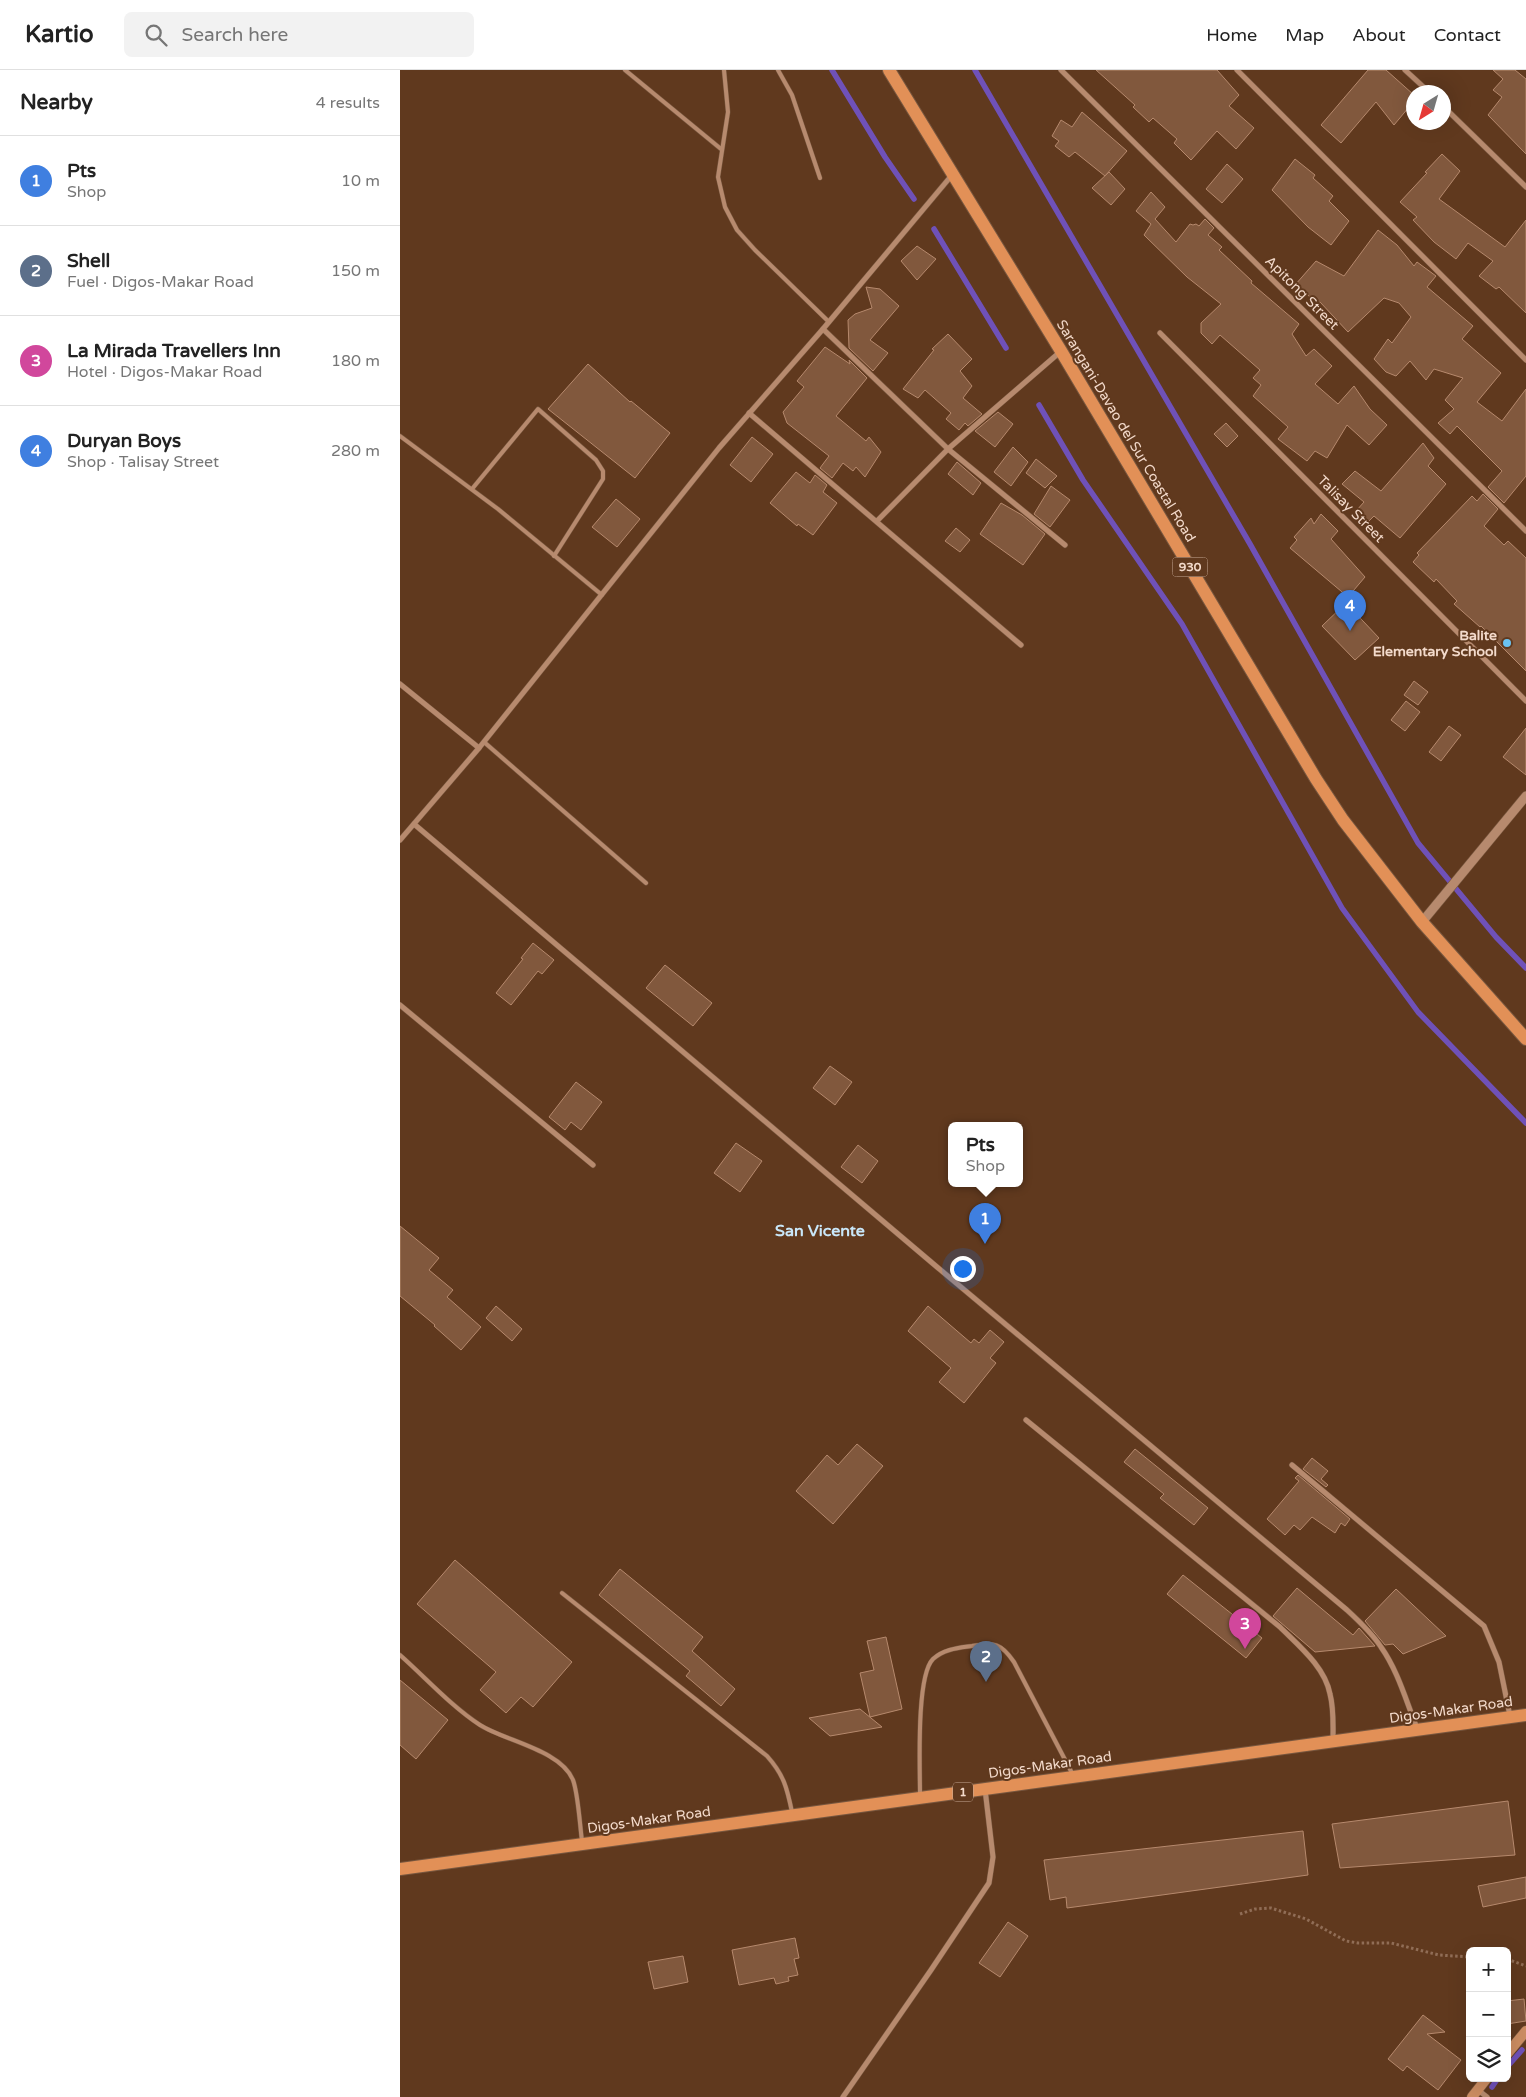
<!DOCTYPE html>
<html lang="en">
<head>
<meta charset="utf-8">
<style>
  body { margin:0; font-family:"Varela Round",sans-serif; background:#f2f2f2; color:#222 }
  .controls { position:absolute; right:15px; bottom:15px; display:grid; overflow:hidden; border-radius:8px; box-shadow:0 5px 20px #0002 }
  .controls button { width:45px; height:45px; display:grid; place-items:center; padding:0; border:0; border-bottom:1px solid #e0e0e0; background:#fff; color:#222; font:25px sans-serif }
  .compass { position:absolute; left:1006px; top:15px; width:45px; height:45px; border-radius:50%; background:#fff; box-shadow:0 5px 20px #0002; rotate:217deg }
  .you { position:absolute; left:562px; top:1198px; width:18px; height:18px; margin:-12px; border:4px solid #fff; border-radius:50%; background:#1a73e8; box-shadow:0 0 0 8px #1a73e833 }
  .badge { display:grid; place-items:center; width:32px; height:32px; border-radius:50%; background:#1a73e8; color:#fff; font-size:16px; font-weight:700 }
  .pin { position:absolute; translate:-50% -41px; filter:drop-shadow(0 1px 2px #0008) }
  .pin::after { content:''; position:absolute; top:26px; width:18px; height:15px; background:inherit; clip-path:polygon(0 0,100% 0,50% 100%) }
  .popup { position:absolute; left:548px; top:1052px; width:75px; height:65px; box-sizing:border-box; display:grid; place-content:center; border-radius:8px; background:#fff; filter:drop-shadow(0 1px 4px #0005); font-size:16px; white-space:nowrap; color:#767676 }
  .popup b { font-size:19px; color:#222 }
  .popup::after { content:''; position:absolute; left:50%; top:100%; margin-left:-10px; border:10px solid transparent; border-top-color:#fff }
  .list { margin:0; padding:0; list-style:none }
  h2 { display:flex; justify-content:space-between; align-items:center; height:65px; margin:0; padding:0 20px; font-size:21px }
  h2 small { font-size:16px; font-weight:400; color:#767676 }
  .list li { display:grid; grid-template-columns:32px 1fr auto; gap:15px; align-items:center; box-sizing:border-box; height:90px; padding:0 20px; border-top:1px solid #e0e0e0 }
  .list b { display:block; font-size:19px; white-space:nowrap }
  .list p { margin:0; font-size:16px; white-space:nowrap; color:#767676 }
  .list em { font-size:16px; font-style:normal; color:#767676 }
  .icon { flex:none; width:28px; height:28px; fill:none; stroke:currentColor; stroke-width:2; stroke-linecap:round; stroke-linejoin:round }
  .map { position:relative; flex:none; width:1126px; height:2027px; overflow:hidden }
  header { display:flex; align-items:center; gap:30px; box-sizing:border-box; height:70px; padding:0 25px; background:#fff; border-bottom:1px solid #e0e0e0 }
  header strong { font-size:24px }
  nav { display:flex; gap:28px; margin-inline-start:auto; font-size:18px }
  .search { width:350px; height:45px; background:#f2f2f2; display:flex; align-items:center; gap:12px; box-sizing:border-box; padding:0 18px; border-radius:8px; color:#767676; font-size:19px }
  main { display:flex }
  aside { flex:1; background:#fff }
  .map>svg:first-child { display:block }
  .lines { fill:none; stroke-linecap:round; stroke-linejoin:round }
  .stream { stroke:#6f51b8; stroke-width:5.5 }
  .building { fill:#81583d; stroke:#b6896d }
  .service-casing { stroke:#78573f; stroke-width:5 }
  .minor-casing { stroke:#78573f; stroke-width:6 }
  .tertiary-casing { stroke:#78573f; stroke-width:10 }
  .secondary-casing { stroke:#78573f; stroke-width:11 }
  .primary-casing { stroke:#78573f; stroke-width:14 }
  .path { stroke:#906d56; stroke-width:3; stroke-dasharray:2.5 2.5; stroke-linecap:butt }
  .service { stroke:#b78a6e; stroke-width:4 }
  .minor { stroke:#b78a6e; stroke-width:5 }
  .tertiary { stroke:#b78a6e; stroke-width:9 }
  .secondary { stroke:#cc8d62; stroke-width:10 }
  .primary { stroke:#e29057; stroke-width:12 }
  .poi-dot { fill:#6bc3f2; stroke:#60391e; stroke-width:2 }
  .labels { text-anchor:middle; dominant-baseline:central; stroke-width:4; stroke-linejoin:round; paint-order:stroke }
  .shield { fill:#60391e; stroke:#c7aa97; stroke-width:1 }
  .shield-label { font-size:12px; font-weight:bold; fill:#f3dacb }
  .street-label { font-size:14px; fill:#f3dacb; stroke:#60391e }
  .poi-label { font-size:14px; font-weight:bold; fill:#f3dacb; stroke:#60391e; text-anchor:end }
  .quarter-label { font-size:16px; font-weight:bold; fill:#c9e7f9; stroke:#60391e }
</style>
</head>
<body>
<header>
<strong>Kartio</strong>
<div class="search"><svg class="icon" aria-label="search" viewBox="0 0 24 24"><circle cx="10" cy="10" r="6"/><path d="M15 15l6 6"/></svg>Search here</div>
<nav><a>Home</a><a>Map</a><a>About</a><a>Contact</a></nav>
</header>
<main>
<aside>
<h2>Nearby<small>4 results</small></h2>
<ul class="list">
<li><span class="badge" style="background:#3f7fe0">1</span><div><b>Pts</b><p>Shop</p></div><em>10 m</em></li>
<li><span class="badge" style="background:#5c6f8a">2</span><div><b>Shell</b><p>Fuel · Digos-Makar Road</p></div><em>150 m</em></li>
<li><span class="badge" style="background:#d1479c">3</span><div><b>La Mirada Travellers Inn</b><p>Hotel · Digos-Makar Road</p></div><em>180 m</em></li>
<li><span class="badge" style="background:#3f7fe0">4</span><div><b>Duryan Boys</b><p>Shop · Talisay Street</p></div><em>280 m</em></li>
</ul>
</aside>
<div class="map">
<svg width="1126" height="2027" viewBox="0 0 1126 2027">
  <rect width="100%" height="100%" fill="#60391e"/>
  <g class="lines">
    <!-- stream -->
    <g class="stream">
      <polyline points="432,0 485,87 514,129"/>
      <polyline points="575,0 850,474 1018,773 1096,867 1126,898"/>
      <polyline points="534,159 606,278"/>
      <polyline points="639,335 683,410 782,554 942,838 1018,942 1126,1053"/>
      <polyline points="1107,1997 1122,1980"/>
      <polyline points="1092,2017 1098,2008"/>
    </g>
  </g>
  <!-- building -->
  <g class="building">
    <polygon points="696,0 817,0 839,25 829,36 854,58 836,79 817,61 791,90 774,73 777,69 753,48 749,52 733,37 735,35"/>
    <polygon points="968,0 986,0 1014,25 1014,31 994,55 976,32 941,73 921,55"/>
    <polygon points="1093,0 1115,0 1126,9 1126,84 1088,45 1102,27 1093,20 1103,9"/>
    <polygon points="682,42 727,81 705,106 675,82 669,87 655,76 659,71 652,66 661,50 672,57"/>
    <polygon points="1042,84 1060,101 1039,129 1105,177 1126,150 1126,243 1099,217 1096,219 1079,206 1093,191 1068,173 1056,189 1034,172 1013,150 1017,147 1000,132 1027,103 1025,102"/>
    <polygon points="895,89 915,105 913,108 933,126 929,131 949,151 931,175 908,157 872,120"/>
    <polygon points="827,94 843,109 822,133 806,119"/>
    <polygon points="709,102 725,119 711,135 692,118"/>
    <polygon points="751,122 765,137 755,149 776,172 790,154 793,155 796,154 799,156 805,149 814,158 808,165 822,177 819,180 852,211 851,213 899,254 892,264 906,286 914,279 932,296 915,314 938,334 954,316 970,339 987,355 969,375 947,355 927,388 915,381 907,391 878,369 888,357 853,326 861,315 853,308 860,300 820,265 812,274 801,263 801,253 821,234 787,207 744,165 751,154 736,141"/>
    <polygon points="978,160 997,175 1014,196 1017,192 1036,206 1027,217 1073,256 1062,269 1101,303 1077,332 1102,351 1126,319 1126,406 1104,433 1088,417 1102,401 1057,356 1050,364 1038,353 1054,339 1045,330 1063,308 1034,299 1026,310 1010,291 996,306 986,302 974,289 988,269 992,273 1011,247 999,233 984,228 948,262 920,232 919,234 895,215 916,191 944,206"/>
    <polygon points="517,176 536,189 517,210 501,191"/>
    <polygon points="466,217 480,219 499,236 470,270 488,283 473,301 449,278 448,250 455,244 472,238"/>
    <polygon points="548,264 572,289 560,301 572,316 563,328 582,344 568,356 565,353 559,360 546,349 551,343 525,320 518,328 503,319 534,280 532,279"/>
    <polygon points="425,277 450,294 449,290 467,308 436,346 466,371 469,367 481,382 465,407 456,397 453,401 443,393 432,408 420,398 429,386 387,353 383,342 404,317 397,311"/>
    <polygon points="188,294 230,332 231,331 270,363 235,408 148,339"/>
    <polygon points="598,342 613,354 595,377 575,361"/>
    <polygon points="826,353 838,366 827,377 814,364"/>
    <polygon points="352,367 373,384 351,412 330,395"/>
    <polygon points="1023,373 1034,388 1028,396 1046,414 1000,468 974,446 967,453 956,441 964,432 942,414 955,401 981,421"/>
    <polygon points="613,377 628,392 611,416 594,402"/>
    <polygon points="636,389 657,406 645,418 626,403"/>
    <polygon points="557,392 581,413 573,425 548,404"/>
    <polygon points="396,402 410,413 415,405 427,415 423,422 437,433 413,465 398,454 397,456 370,433"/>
    <polygon points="651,416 670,430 650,457 634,444"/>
    <polygon points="1083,424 1098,439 1084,456 1104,475 1108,471 1126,488 1126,601 1081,556 1080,557 1054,534 1057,531 1036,509 1034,512 1013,492 1019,485 1017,483 1072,426 1077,431"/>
    <polygon points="216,429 240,449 217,477 192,457"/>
    <polygon points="601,433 622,445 645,464 623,495 580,464"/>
    <polygon points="921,444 938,461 931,469 965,507 948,527 890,478 897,470 894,467 911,448 914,454"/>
    <polygon points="556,458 570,470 560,482 545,471"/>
    <polygon points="946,533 979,568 955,590 922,556"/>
    <polygon points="1014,611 1028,622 1018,635 1004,625"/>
    <polygon points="1006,631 1020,642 1005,661 991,650"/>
    <polygon points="1049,656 1061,665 1041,691 1029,682"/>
    <polygon points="1126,658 1126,705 1103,687"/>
    <polygon points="133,873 154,890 142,904 138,901 111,935 96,923 123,889 121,888"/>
    <polygon points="265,895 312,933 293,956 246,918"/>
    <polygon points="430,996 452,1012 435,1035 413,1018"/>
    <polygon points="176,1012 202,1032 181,1060 171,1052 165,1060 149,1047"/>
    <polygon points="336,1073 362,1091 340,1122 314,1103"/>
    <polygon points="458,1075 478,1091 462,1113 441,1097"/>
    <polygon points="0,1156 39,1188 29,1200 53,1220 47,1227 81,1257 61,1280 34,1256 35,1255 0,1226"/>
    <polygon points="96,1236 122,1259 112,1271 86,1248"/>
    <polygon points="528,1236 571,1273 574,1269 579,1273 590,1260 604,1272 590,1288 596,1293 564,1333 539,1312 551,1298 508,1261"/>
    <polygon points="457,1374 483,1396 433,1454 396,1421 427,1385 438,1395"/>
    <polygon points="735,1379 808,1438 794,1455 760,1428 764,1424 724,1392"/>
    <polygon points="912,1388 928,1401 921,1409 928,1415 926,1417 903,1399"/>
    <polygon points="898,1405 950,1449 945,1456 941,1453 935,1463 912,1447 900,1460 894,1455 885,1465 867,1449 899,1411 895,1408"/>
    <polygon points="55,1490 172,1592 133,1637 121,1627 106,1643 80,1620 96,1602 17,1534"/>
    <polygon points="220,1499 303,1567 292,1581 335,1619 321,1636 286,1606 290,1601 199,1525"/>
    <polygon points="783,1505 862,1568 846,1588 767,1524"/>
    <polygon points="897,1518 953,1565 959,1558 975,1576 915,1582 873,1546"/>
    <polygon points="996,1519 1046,1566 1003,1584 993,1574 985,1575 965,1551"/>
    <polygon points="486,1567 502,1639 470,1647 460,1603 474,1600 467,1571"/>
    <polygon points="0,1610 48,1650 16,1689 0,1675"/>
    <polygon points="460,1639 482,1657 430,1666 409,1648"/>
    <polygon points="1108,1731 1115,1785 940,1798 932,1754"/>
    <polygon points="903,1761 908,1805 667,1838 666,1827 650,1830 644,1790"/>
    <polygon points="1126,1807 1126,1828 1083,1837 1078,1816"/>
    <polygon points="608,1852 628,1866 600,1907 579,1893"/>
    <polygon points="395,1868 399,1888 394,1889 398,1905 388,1907 389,1911 376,1914 374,1908 339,1915 332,1880"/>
    <polygon points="283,1886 288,1912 254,1919 248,1892"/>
    <polygon points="1124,1929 1126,1951 1107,1954 1107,1931"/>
    <polygon points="1023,1945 1045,1962 1027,1964 1061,1990 1038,2020 1007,1996 1003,2001 988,1989"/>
  </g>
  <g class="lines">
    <defs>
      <g id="service">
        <polyline points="225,0 321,79"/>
        <polyline points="324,0 328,42 318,107 325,137 337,160 355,180 429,252"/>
        <polyline points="378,0 392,25 420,108"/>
        <polyline points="0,366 98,439 202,525"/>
        <polyline points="72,419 138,339 196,390 203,401 203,409 154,486"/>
        <polyline points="84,672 246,813"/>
        <path d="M162,1523L367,1686C384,1705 387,1718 392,1742"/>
        <path d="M0,1585C26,1608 51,1636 80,1655C105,1671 161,1680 173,1710C178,1723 180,1756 182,1771"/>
        <path d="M520,1725C520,1698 516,1606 533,1589C544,1579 558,1578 572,1576C594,1572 601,1573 614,1592L673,1705"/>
      </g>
      <g id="minor">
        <polyline points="661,0 1126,461"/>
        <polyline points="837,0 1126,290"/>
        <polyline points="1005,0 1029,22"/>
        <polyline points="1044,37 1126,117"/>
        <polyline points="423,259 548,379 665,475"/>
        <polyline points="760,263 1126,631"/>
        <polyline points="349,343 621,575"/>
        <polyline points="477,451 548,379 660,282"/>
        <polyline points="0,614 79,678"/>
        <path d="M14,754L537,1197L947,1540C959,1551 972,1563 981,1577C998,1601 1006,1631 1017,1658"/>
        <polyline points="0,770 79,678 319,378 423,259 552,105"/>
        <polyline points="0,935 193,1095"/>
        <path d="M626,1350L880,1557C899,1576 925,1597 930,1624C934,1639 933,1655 933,1670"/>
        <polyline points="892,1395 1084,1556 1099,1592 1110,1646"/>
        <polyline points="1078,2020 1087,2027"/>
        <polyline points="443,2027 531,1900 589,1813 593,1787 585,1719"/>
      </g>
      <polyline id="tertiary" points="1022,852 1126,726"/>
      <g id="secondary">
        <polyline points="1107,1984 1126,1961"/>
        <polyline points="1072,2027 1087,2008"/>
      </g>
      <g id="primary">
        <polyline points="489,0 661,281 916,709 943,750 1022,852 1126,969"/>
        <polyline points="0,1799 1126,1645"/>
      </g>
    </defs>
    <!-- service casing -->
    <use href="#service" class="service-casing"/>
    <!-- minor casing -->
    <use href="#minor" class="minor-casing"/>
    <!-- tertiary casing -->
    <use href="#tertiary" class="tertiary-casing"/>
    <!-- secondary casing -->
    <use href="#secondary" class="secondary-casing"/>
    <!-- primary casing -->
    <use href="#primary" class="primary-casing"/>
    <!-- path -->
    <g class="path">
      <polyline points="840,1844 855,1839 871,1838 906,1849 946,1871 958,1873 991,1873 1039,1885 1070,1887"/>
      <polyline points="1107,1889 1126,1896"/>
    </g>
    <!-- service -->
    <use href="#service" class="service"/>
    <!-- minor -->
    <use href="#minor" class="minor"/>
    <!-- tertiary -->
    <use href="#tertiary" class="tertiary"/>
    <!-- secondary -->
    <use href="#secondary" class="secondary"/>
    <!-- primary -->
    <use href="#primary" class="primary"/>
  </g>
  <!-- markers -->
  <circle class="poi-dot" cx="1107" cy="573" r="5"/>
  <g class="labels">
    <!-- shield labels -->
    <g class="shield">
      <rect x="772.5" y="487.5" width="35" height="19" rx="4"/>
      <rect x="553" y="1712.5" width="20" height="19" rx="4"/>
    </g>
    <g class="shield-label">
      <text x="790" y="497">930</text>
      <text x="563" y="1722">1</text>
    </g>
    <!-- street labels -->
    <g class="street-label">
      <text transform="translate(902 223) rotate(45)">Apitong Street</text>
      <text transform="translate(726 361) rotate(59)">Sarangani-Davao del Sur Coastal Road</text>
      <text transform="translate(951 439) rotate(45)">Talisay Street</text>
      <text transform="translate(1051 1640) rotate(-8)">Digos-Makar Road</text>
      <text transform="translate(650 1695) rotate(-8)">Digos-Makar Road</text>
      <text transform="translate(249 1750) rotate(-8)">Digos-Makar Road</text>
    </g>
    <!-- poi labels -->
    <g class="poi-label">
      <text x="1097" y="565">Balite<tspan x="1097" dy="16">Elementary School</tspan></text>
    </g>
    <!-- quarter labels -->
    <g class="quarter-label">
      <text x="420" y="1161">San Vicente</text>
    </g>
  </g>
</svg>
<div class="controls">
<button>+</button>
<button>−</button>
<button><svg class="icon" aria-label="layers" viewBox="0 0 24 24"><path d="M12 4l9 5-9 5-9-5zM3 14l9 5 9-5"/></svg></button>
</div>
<svg class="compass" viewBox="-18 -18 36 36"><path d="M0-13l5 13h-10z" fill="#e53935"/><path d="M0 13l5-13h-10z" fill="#767676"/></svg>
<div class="you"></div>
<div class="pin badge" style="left:585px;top:1174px;background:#3f7fe0">1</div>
<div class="popup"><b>Pts</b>Shop</div>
<div class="pin badge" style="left:586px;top:1612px;background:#5c6f8a">2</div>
<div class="pin badge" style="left:845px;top:1579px;background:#d1479c">3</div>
<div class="pin badge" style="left:950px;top:561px;background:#3f7fe0">4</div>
</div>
</main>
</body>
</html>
